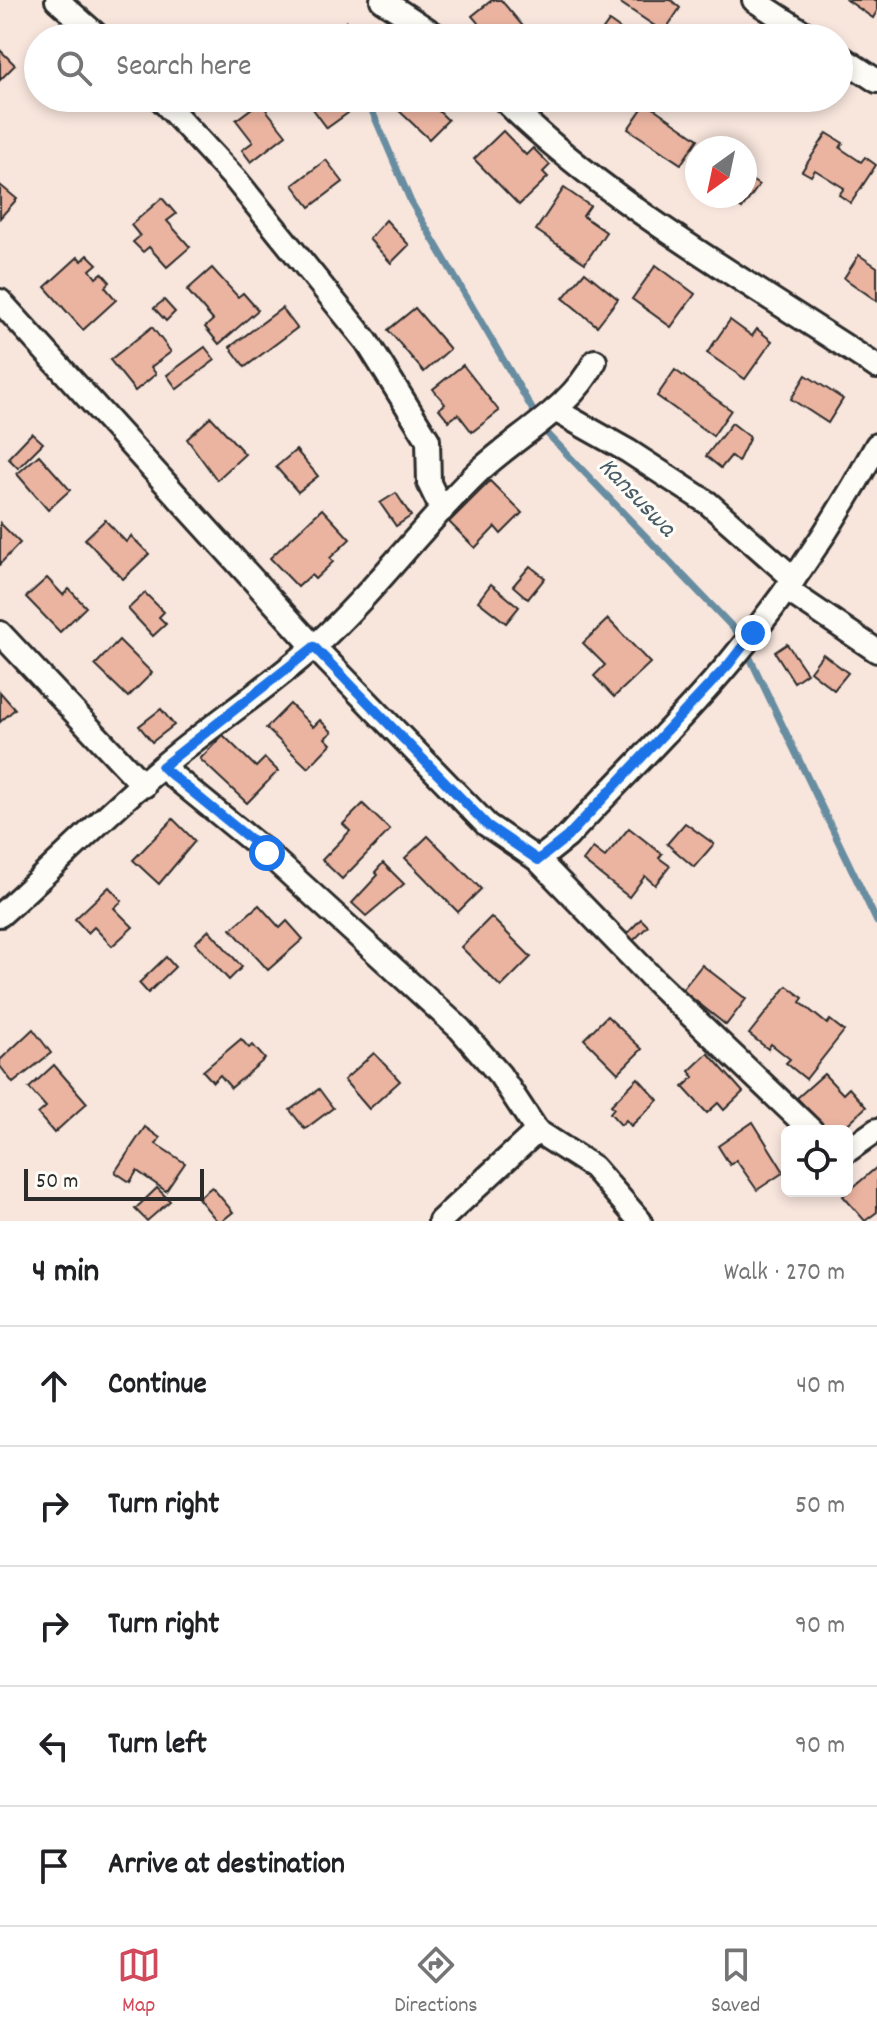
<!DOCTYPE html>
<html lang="en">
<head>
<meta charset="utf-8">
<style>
  body { margin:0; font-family:Dekko,sans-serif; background:#f6f6f6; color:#202124 }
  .controls { position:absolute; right:24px; bottom:24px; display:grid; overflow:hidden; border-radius:12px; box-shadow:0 4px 12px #0003 }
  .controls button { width:72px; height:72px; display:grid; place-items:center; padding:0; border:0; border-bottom:2px solid #e0e0e0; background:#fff; color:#202124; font:40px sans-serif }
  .compass { position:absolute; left:685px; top:136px; width:72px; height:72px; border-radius:50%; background:#fff; box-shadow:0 4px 12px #0003; rotate:213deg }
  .scale { position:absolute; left:24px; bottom:20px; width:180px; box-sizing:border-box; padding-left:8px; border:4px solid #2b2b2b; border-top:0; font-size:22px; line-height:28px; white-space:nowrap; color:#2b2b2b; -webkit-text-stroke:6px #fdfcf7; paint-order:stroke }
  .stop { position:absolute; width:24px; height:24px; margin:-18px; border:6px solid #1a73e8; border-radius:50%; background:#fff }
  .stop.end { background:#1a73e8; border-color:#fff; box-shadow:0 2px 8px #0008 }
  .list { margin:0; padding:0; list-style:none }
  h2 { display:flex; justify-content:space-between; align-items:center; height:104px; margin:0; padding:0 32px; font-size:34px }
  h2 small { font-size:26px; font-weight:400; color:#757577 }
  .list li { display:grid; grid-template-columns:52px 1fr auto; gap:24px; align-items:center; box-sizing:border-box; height:120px; padding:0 32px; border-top:2px solid #e0e0e0 }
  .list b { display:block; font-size:30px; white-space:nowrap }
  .list em { font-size:26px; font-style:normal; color:#757577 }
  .icon { flex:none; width:44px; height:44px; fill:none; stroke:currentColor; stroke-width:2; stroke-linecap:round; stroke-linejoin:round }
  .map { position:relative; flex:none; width:877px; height:1221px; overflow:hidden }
  .search { position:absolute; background:#fff; box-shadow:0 4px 12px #0003; left:24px; right:24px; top:24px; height:88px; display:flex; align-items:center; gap:20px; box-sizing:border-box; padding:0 28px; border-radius:44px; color:#757577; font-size:30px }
  .sheet { height:704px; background:#fff }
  nav { display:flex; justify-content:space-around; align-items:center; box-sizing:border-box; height:112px; border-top:2px solid #e0e0e0; background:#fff; font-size:22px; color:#757577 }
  nav a { display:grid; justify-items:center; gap:4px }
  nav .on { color:#d1495b }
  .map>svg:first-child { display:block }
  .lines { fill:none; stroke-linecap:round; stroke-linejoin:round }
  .stream { stroke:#688da1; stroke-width:7 }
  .building { fill:#ebb4a1; stroke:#2b2b2b; stroke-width:2 }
  .street-casing { stroke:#2b2b2b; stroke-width:28 }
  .street { stroke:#fdfcf7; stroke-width:22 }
  .route { stroke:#1a73e8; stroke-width:10 }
  .labels { text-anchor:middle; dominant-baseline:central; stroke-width:6; stroke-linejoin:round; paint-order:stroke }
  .water-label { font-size:26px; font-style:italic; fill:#495c66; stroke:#fdfcf7 }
</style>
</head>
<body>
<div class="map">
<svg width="877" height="1221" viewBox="0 0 877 1221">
  <rect width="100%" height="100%" fill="#f8e6dd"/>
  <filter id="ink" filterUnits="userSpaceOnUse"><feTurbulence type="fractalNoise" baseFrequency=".0125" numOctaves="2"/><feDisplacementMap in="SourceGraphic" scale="16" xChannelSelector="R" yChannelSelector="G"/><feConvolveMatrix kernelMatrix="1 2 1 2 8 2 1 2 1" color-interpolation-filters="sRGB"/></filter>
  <g filter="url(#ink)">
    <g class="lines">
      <!-- stream -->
      <polyline class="stream" points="367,99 411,202 545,431 738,633 877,922"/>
    </g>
    <!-- building -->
    <g class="building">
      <polygon points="492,0 501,0 532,37 491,38 472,16"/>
      <polygon points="616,0 671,0 680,8 664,32"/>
      <polygon points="847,0 877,0 877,11 873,18"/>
      <polygon points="347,21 364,38 331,38"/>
      <polygon points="609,21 633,38 597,38"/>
      <polygon points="719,26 738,38 711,38"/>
      <polygon points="0,50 15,65 0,80"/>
      <polygon points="305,98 357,98 358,100 353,104 355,108 327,128"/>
      <polygon points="403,98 425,98 448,120 429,139 395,107"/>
      <polygon points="260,102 286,135 251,162 242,150 253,142 236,120"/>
      <polygon points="646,103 698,139 681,164 628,129"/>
      <polygon points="503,131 526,155 533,148 550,165 543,172 548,177 519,205 474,159"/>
      <polygon points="827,133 843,143 840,148 861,162 865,157 876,165 851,203 839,195 844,188 815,170 811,176 802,171"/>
      <polygon points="326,160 343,182 310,207 293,185"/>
      <polygon points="745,176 759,185 742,209 723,196 745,196"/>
      <polygon points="0,185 17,199 0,218"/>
      <polygon points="564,188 590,206 583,216 606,232 585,263 536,230"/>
      <polygon points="162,198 176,214 167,221 190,247 167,267 149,247 143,252 133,242 140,236 131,225"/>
      <polygon points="386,220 409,245 391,263 369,239"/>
      <polygon points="88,255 97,264 90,270 96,278 102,273 110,282 105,287 116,300 83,330 45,287 78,257 82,261"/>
      <polygon points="859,255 877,267 877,301 844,278"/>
      <polygon points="656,265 695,294 671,327 632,299"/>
      <polygon points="212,268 238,297 243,293 258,310 219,344 205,327 213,320 187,290"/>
      <polygon points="585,272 618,299 597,326 563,298"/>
      <polygon points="164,300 175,312 166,321 154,308"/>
      <polygon points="282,308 297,328 245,367 230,347"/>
      <polygon points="415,308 450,349 424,372 388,330"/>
      <polygon points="730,320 752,336 757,329 772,341 745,379 707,353"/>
      <polygon points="152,327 171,352 151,367 156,374 135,391 110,360"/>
      <polygon points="205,347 215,360 177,389 167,375"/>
      <polygon points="463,365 499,411 472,432 458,414 449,421 439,409 445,404 433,389"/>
      <polygon points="675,370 731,410 713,436 657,396"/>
      <polygon points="806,375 843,399 828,423 791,399"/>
      <polygon points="211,417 245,454 217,480 187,439"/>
      <polygon points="732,423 750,437 738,462 731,456 721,468 706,456"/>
      <polygon points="32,433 43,443 18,468 8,458"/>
      <polygon points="296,450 318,476 298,492 276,467"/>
      <polygon points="39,455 70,490 48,510 17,474"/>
      <polygon points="490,481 522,513 501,534 495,527 475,548 449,522"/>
      <polygon points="396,493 411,516 396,526 380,503"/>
      <polygon points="322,509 350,539 330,558 333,562 315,579 311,575 298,587 270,558"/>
      <polygon points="105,520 126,542 131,536 149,554 123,579 85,539"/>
      <polygon points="0,523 20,543 0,564"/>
      <polygon points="530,566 545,578 528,599 513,586"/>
      <polygon points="47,578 63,595 69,589 86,607 60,632 26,597"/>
      <polygon points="491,584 519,607 506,623 478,601"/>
      <polygon points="145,593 164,612 159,617 166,624 153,636 128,609"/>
      <polygon points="608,619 650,663 614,697 594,676 605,665 583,643"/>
      <polygon points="119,640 152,673 128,697 95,665"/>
      <polygon points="787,644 807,673 794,682 775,652"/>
      <polygon points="823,654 848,673 834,690 810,671"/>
      <polygon points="0,692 15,709 0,722"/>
      <polygon points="290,704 313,727 320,720 332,732 325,738 331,744 308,768 266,728"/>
      <polygon points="161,709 174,725 152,742 139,726"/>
      <polygon points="223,735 256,767 265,758 278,771 247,803 200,759"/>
      <polygon points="363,804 390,830 342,879 322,860 350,831 343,824"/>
      <polygon points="173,819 195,841 159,884 133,860"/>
      <polygon points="685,823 714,844 694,867 667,844"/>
      <polygon points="629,828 662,854 659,858 670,866 655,885 645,876 629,897 583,861 593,848 605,857"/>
      <polygon points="428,836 481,889 458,912 405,858"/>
      <polygon points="383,863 404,884 366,916 352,903 378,875 375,872"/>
      <polygon points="109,887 122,901 114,908 133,927 112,946 94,927 88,933 75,919"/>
      <polygon points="259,905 280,928 287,921 303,939 268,970 231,929"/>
      <polygon points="491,917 531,957 501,987 461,947"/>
      <polygon points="641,919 648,926 630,944 623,938"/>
      <polygon points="209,930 242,967 229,980 195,943"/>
      <polygon points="166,957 175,967 148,993 139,983"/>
      <polygon points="702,965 746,999 726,1025 682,990"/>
      <polygon points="787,986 803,998 800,1002 827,1024 830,1020 844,1031 806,1079 786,1063 790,1059 771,1044 768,1049 749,1034"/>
      <polygon points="607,1016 642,1049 618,1073 584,1039"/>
      <polygon points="33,1029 51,1053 13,1083 0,1066 0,1060"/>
      <polygon points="241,1039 249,1048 253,1045 265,1059 231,1088 220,1075 213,1082 203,1071"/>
      <polygon points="374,1053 400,1081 369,1109 344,1080"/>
      <polygon points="708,1053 743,1092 724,1110 718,1103 707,1113 683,1087 694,1077 689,1071"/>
      <polygon points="54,1065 87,1103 54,1133 38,1114 46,1107 29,1088"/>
      <polygon points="824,1074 843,1094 849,1088 866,1107 840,1131 829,1131 797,1098"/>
      <polygon points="638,1078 658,1100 631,1126 626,1120 621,1125 610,1113 614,1108 611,1105"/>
      <polygon points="319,1089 333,1108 305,1129 290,1110"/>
      <polygon points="753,1122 784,1172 757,1190 736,1160 730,1165 718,1146"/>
      <polygon points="145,1127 160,1138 156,1144 185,1163 166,1191 137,1171 130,1182 115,1172"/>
      <polygon points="877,1167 877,1212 865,1221 843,1196"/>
      <polygon points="212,1187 233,1212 222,1221 217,1221 198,1198"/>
      <polygon points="157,1188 170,1201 147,1221 135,1209"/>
    </g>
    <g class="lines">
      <defs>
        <g id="street">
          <polyline points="57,0 100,38"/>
          <polyline points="382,0 440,38"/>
          <polyline points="754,0 812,38"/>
          <polyline points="839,56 877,81"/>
          <polyline points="160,98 236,180 367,342 428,440 429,483 442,510"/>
          <path d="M502,98C608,204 752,284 877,367"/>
          <polyline points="0,301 314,647 487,825 538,860 658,984 812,1131"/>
          <polyline points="555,410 628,451 708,503 794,579"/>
          <polyline points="787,590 877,651"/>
          <polyline points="0,633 144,786"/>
          <polyline points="162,767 267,853 460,1029 500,1075 537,1131 593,1167 640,1221"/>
          <path d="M538,860L567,837C621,778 679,723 730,662C786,595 835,522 877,445"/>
          <path d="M0,915C55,866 108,812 165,764C214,723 269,687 317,644C375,591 421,527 478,472C516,436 571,409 595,361"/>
          <polyline points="847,1151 877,1130"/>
          <polyline points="440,1221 537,1131"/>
        </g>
      </defs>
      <!-- street casing -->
      <use href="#street" class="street-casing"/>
      <!-- street -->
      <use href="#street" class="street"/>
    </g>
  </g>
  <g class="lines" filter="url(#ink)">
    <!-- route -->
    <polyline class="route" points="267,853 162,767 314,647 487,825 538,860 567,837 729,664 753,633"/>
  </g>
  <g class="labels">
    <!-- water labels -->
    <g class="water-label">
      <text transform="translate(636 498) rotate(46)">Kansuswa</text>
    </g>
  </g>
</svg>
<div class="controls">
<button><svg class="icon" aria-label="locate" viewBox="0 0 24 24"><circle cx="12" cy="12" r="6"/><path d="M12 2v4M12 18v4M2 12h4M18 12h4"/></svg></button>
</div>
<svg class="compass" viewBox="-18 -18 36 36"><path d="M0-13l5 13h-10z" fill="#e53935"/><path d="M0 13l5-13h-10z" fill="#757577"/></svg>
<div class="scale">50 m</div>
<div class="stop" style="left:267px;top:853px"></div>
<div class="stop end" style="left:753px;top:633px"></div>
<div class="search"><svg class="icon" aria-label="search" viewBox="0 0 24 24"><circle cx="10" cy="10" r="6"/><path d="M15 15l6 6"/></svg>Search here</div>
</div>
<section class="sheet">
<h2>4 min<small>Walk · 270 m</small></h2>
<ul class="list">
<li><svg class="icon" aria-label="ahead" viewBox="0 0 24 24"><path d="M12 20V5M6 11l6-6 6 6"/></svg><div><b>Continue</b></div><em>40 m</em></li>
<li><svg class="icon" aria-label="right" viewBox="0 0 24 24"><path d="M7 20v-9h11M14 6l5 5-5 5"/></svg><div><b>Turn right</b></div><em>50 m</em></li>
<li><svg class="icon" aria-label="right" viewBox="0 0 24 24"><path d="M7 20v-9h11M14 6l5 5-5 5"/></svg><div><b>Turn right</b></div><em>90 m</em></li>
<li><svg class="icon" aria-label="left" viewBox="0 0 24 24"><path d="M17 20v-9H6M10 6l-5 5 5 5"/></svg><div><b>Turn left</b></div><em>90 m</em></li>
<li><svg class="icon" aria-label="arrive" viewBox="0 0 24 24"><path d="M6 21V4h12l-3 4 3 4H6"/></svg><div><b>Arrive at destination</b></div></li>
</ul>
</section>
<nav>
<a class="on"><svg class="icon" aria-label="map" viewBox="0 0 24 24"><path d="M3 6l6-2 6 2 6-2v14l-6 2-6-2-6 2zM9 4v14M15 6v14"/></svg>Map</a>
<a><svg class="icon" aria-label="directions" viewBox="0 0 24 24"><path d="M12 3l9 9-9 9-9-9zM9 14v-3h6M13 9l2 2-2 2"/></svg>Directions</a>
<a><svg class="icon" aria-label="saved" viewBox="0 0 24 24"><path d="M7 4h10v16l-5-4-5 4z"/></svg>Saved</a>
</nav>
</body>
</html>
